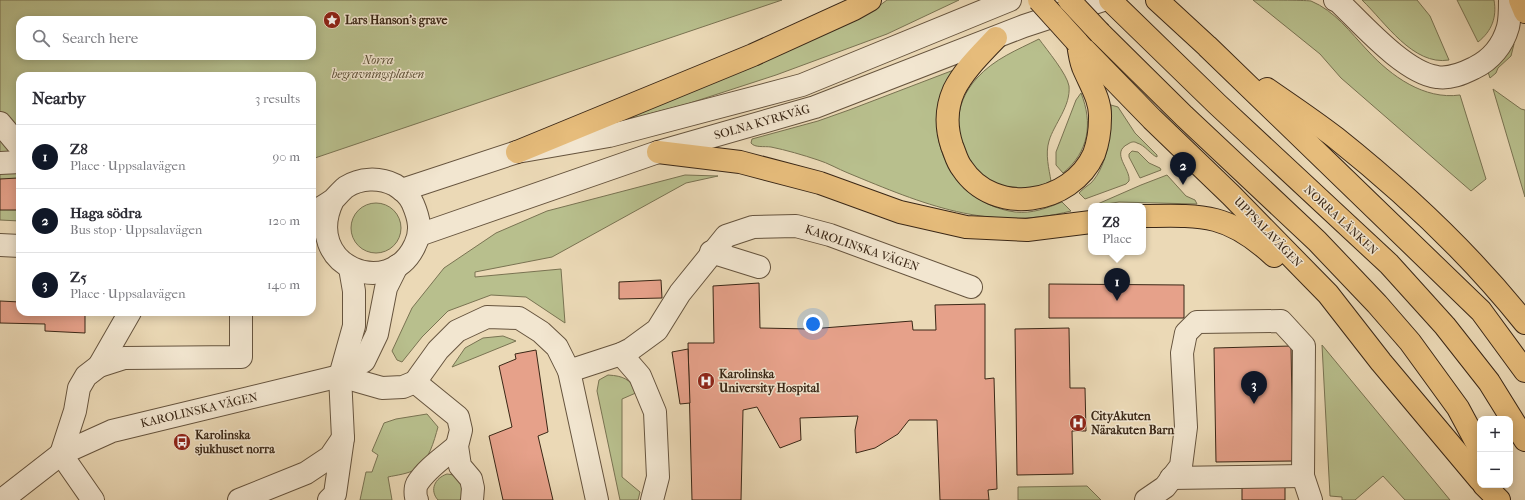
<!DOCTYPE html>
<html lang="en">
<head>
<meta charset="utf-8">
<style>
  body { margin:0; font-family:"IM FELL French Canon",serif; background:#f7f7f7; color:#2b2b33 }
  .controls { position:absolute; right:12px; bottom:12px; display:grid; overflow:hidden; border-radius:8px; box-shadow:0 2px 10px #0003 }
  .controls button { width:36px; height:36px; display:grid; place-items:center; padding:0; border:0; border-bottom:1px solid #e1e1e2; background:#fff; color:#2b2b33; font:20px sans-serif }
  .you { position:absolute; left:813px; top:324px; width:14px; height:14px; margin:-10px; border:3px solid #fff; border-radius:50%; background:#1a73e8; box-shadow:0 0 0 6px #1a73e833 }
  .badge { display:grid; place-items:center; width:26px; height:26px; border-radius:50%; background:#111827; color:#fff; font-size:13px; font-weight:700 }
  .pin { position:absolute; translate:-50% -33px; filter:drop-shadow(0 1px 2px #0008) }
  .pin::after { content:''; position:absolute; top:21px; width:14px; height:12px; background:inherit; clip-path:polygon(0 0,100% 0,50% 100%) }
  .popup { position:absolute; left:1088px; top:203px; width:58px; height:52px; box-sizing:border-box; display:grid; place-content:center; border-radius:8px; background:#fff; filter:drop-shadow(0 1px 3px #0005); font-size:13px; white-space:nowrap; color:#7c7c81 }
  .popup b { font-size:15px; color:#2b2b33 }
  .popup::after { content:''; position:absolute; left:50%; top:100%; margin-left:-8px; border:8px solid transparent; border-top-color:#fff }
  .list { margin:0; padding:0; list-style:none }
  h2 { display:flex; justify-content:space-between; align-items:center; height:52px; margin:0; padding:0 16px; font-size:17px }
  h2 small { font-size:13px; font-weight:400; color:#7c7c81 }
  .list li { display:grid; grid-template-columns:26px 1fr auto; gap:12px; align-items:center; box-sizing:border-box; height:64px; padding:0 16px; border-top:1px solid #e1e1e2 }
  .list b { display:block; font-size:15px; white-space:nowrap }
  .list p { margin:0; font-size:13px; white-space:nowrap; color:#7c7c81 }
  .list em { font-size:13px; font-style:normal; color:#7c7c81 }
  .icon { flex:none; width:22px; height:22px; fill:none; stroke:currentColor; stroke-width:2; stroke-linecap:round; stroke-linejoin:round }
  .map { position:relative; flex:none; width:1525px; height:500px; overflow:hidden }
  .search { position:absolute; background:#fff; box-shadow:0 2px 10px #0003; left:16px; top:16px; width:300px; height:44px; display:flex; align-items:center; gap:10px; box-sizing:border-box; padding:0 14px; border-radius:12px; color:#7c7c81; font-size:15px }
  .panel { position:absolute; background:#fff; box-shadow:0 2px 10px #0003; left:16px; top:72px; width:300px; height:244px; border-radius:12px }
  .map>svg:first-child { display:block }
  .green { fill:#b8bf8d; stroke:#797352; fill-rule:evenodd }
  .building { fill:#e6a18a; stroke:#3a2716 }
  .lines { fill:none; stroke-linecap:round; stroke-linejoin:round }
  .minor-casing { stroke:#66543e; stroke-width:24 }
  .major-casing { stroke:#3a2716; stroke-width:24 }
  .highway-casing { stroke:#3a2716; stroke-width:24 }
  .minor { stroke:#f2e6d0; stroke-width:22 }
  .major { stroke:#e6bc7b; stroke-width:22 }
  .highway { stroke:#e6bc7b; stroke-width:22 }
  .major-bridge-casing { stroke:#3a2716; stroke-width:24; stroke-linecap:butt }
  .highway-bridge-casing { stroke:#3a2716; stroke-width:24; stroke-linecap:butt }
  .major-bridge { stroke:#e6bc7b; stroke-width:22 }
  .highway-bridge { stroke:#e6bc7b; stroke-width:22 }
  .labels { text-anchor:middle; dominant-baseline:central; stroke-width:3; stroke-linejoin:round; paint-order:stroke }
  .poi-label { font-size:12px; font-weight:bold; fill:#3a2716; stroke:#f2e6d0; text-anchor:start }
  .park-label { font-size:12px; font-style:italic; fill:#5a4d34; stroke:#f2e6d0 }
  .street-label { font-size:12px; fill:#3a2716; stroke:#f2e6d0 }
</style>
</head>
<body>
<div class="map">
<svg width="1525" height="500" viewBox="0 0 1525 500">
  <rect width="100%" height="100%" fill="#ebd9b6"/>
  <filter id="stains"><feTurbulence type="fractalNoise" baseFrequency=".005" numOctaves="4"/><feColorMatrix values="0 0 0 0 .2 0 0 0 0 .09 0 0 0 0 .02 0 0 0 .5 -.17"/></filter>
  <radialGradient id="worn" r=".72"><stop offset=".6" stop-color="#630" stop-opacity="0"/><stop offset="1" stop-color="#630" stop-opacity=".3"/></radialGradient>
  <!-- green -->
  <g class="green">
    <path d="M0,0H782L312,159V76H20V221L0,220ZM20,20H312V56H20Z"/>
    <polygon points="887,0 959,0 887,34 776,75 687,104 637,117 612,119 879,6"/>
    <path d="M1253,0C1264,0 1303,0 1311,1C1335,11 1350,32 1368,51C1391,76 1424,100 1460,95L1486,179L1471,191L1341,78L1320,54Z"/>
    <path d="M1362,0H1417L1430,16L1449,60C1413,66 1385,22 1362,0Z"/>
    <path d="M1457,0H1494C1497,17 1492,31 1478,42Z"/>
    <path d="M1039,39C1047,50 1067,74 1069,86C1071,106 1054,124 1049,141C1045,154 1049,169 1051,181C986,216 927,132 977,78C994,59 1017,50 1039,39Z"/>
    <polygon points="1512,42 1514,44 1511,56 1498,68 1496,73 1490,78 1487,69"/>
    <path d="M959,68C954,81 948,94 943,107C941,111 938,117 937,121C936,128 938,136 939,142C948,179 977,207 1015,212C1032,214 1047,208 1062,202L1071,211C988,232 923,204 848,173C838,169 828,163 818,160C803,155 786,150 771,147C764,146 755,148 751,143L752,139L818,121L849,110Z"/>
    <polygon points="1493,89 1521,109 1525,110 1525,197"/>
    <path d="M1081,93C1093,123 1089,152 1063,173L1056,165V152L1076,100Z"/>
    <path d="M1111,105L1118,107L1135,133L1157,155V157C1151,155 1145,145 1137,143C1134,141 1131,142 1128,144C1110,153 1131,169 1129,181L1126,184L1085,199L1079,193C1083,189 1087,186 1091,183C1109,164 1111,129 1111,105Z"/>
    <polygon points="1132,151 1138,152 1149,163 1160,168 1161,170 1140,178 1129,157 1129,154"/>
    <polygon points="685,175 718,176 686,183 552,257 475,272 475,277 561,269 565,323 526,297 491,295 448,311 422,337 402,362 397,360 392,351 412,308 444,268 496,233 547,211"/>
    <polygon points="1167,175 1186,196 1195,200 1197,204 1119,202 1093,206 1141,185"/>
    <circle cx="376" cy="228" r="25"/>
    <polygon points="503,336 516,341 452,367 465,348 483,338"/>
    <polygon points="1322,345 1450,500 1405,500 1383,476 1355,500 1342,500 1342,497 1330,496"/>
    <path d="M608,375C624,376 629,379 638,392L622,399V477L640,492L638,500H620L597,391L599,380Z"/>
    <path d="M427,414L438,427C434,441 429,461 416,469C408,474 397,475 388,477L392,500H360L366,472H372L378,455L372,451L384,423L396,419Z"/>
    <path d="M447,474L454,475L462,482V497L460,500H438C429,490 435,478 447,474Z"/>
    <polygon points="1087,486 1101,500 1018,500 1018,487"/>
  </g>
  <!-- building -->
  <g class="building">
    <polygon points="18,178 18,210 0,210 0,179"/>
    <polygon points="661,280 662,298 619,299 619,282"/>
    <polygon points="759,283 760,328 810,329 912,321 913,330 936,330 935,305 985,304 985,379 994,378 997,489 988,490 989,500 940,500 937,420 909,420 898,434 875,448 856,453 855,430 858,416 800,418 801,440 780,448 757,407 743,410 741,500 692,500 688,343 714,343 713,286"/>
    <polygon points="1049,284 1184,285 1184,318 1049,318"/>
    <polygon points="0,301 20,302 20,312 85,312 85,333 45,331 45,324 0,323"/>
    <polygon points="1069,328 1070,388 1085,388 1086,431 1072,431 1073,474 1017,475 1015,329"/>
    <polygon points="1291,346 1293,461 1216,462 1214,348"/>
    <polygon points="688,349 690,403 680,404 672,352"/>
    <polygon points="536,350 548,432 538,436 553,500 503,500 489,436 512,427 499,366 516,359 515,354"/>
    <rect x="1242" y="486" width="43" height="14"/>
  </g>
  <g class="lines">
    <defs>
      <g id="minor">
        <path d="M1335,0L1339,2C1362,24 1405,73 1437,77C1450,79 1462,74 1474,68C1491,60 1503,45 1508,27C1510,19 1510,9 1510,0"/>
        <polyline points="0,123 20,147"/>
        <polyline points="0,163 20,162"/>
        <polyline points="402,190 517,152 609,136 802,85 1010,0"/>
        <path d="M312,213C319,209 326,205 333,200C337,196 341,191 346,187C360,178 379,177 395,185C403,190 410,196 413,204C419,218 422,231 415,245C390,301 301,266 333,200"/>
        <polyline points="419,235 658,152 815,107 1024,26 1103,0"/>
        <polyline points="0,245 20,246"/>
        <polyline points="711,252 759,267"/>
        <polyline points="621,354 640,376 655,412 658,477 652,500"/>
        <polyline points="99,366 130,312"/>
        <polyline points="569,371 621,354 631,349 657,330 680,293 726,236 753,227 796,226 830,235 971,287"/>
        <polyline points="340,376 382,388 403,387 415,382 438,350 457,331 487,317 519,318 541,332 557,347 569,371 597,500"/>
        <polyline points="415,382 458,417 461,430 457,446 460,466 471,479 473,488 472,500"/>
        <polyline points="61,454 75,411 79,388 86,376 99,366 124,358 241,357 241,312"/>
        <polyline points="61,454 93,500"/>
        <polyline points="1171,478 1303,476"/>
        <polyline points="2,500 61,454 112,431 340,376 364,361 377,334 386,288 397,266"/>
        <polyline points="239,500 306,473 330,457 343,438"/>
        <polyline points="329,500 335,494 343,438 340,376 354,326 354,291 350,268"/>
        <path d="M417,500C415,496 415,488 417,484C426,469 444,457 457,446"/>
        <polyline points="1146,500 1165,487 1181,466 1186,427 1182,353 1186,333 1197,322 1281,321 1304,346 1303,476 1311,500"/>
      </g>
      <g id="major">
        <polyline points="1520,0 1525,12"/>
        <path d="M996,38C981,54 964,70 954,90C946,108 946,128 952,146C955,153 957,162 962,168C994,217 1071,205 1094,154C1098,143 1100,130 1100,118C1101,100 1090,84 1083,67C1080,59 1079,51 1078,43"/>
        <polyline points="1077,42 1152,119 1231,195 1328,294 1381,362 1480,480"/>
        <polyline points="658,152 740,162 820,183 900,212 966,227 1027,230 1091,222"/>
        <path d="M1143,216C1202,215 1228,213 1274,256"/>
        <polyline points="1484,485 1499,500"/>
      </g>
      <g id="highway">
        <polyline points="1110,0 1217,104 1389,264 1445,326 1489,382 1525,440"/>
        <polyline points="1157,0 1207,46 1481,311 1525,371"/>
        <polyline points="1100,33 1184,116 1317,241 1377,304 1410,342 1458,408 1480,449"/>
        <path d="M1267,89C1290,105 1314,121 1336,138C1405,193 1470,254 1525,323"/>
        <polyline points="517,152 753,55 854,9 870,0"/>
      </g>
    </defs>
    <!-- minor casing -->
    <use href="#minor" class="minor-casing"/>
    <!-- major casing -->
    <use href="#major" class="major-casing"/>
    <!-- highway casing -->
    <use href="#highway" class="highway-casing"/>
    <!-- minor -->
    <use href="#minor" class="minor"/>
    <!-- major -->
    <use href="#major" class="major"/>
    <!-- highway -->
    <use href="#highway" class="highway"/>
    <defs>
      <polyline id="major-bridge" points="1039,0 1077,42"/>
      <polyline id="highway-bridge" points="1069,0 1100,33"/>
    </defs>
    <!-- major-bridge casing -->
    <use href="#major-bridge" class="major-bridge-casing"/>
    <!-- highway-bridge casing -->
    <use href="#highway-bridge" class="highway-bridge-casing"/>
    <!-- major-bridge -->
    <use href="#major-bridge" class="major-bridge"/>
    <!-- highway-bridge -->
    <use href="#highway-bridge" class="highway-bridge"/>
  </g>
  <!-- icons -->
  <defs>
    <symbol id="sight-disc" viewBox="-11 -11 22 22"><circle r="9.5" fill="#8f2418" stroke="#f2e6d0"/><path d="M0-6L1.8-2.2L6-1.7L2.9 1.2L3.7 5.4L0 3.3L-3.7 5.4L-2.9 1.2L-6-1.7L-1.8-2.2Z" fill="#fff"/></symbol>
    <symbol id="hospital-disc" viewBox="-11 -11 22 22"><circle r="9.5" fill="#8f2418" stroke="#f2e6d0"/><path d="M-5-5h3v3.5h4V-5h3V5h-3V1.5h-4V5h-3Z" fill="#fff"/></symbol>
    <symbol id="bus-disc" viewBox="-11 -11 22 22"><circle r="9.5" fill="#8f2418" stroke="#f2e6d0"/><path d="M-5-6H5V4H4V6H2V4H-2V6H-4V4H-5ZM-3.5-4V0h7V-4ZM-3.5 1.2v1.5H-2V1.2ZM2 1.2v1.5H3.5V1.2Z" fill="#fff"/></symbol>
  </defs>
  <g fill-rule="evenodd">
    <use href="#sight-disc" x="322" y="10" width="20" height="20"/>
    <use href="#hospital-disc" x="696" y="371" width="20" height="20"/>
    <use href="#hospital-disc" x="1068" y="413" width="20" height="20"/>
    <use href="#bus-disc" x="172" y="432" width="20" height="20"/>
  </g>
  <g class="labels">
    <!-- poi labels -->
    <g class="poi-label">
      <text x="345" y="20">Lars Hanson's grave</text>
      <text x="719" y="374">Karolinska<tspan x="719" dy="14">University Hospital</tspan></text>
      <text x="1091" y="416">CityAkuten<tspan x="1091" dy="14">Närakuten Barn</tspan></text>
      <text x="195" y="435">Karolinska<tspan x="195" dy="14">sjukhuset norra</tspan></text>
    </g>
    <!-- park labels -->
    <g class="park-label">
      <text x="378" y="60">Norra<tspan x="378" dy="14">begravningsplatsen</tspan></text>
    </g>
    <!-- street labels -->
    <g class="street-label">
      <text transform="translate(762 122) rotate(-16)">SOLNA KYRKVÄG</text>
      <text transform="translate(1341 220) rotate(43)">NORRA LÄNKEN</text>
      <text transform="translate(1268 232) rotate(46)">UPPSALAVÄGEN</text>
      <text transform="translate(862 248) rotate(19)">KAROLINSKA VÄGEN</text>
      <text transform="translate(199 410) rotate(-13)">KAROLINSKA VÄGEN</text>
    </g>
  </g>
  <rect width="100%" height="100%" filter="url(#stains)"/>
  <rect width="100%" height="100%" fill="url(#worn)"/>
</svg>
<div class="controls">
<button>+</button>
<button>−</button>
</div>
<div class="you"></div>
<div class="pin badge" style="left:1117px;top:301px">1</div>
<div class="popup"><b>Z8</b>Place</div>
<div class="pin badge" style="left:1183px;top:185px">2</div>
<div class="pin badge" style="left:1254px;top:404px">3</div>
<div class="search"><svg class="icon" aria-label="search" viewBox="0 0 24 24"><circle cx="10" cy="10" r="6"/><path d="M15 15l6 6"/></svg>Search here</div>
<section class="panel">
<h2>Nearby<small>3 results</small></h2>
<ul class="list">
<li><span class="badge">1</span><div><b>Z8</b><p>Place · Uppsalavägen</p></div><em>90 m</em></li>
<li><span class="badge">2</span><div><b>Haga södra</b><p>Bus stop · Uppsalavägen</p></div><em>120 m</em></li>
<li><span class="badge">3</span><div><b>Z5</b><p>Place · Uppsalavägen</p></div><em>140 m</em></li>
</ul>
</section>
</div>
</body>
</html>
